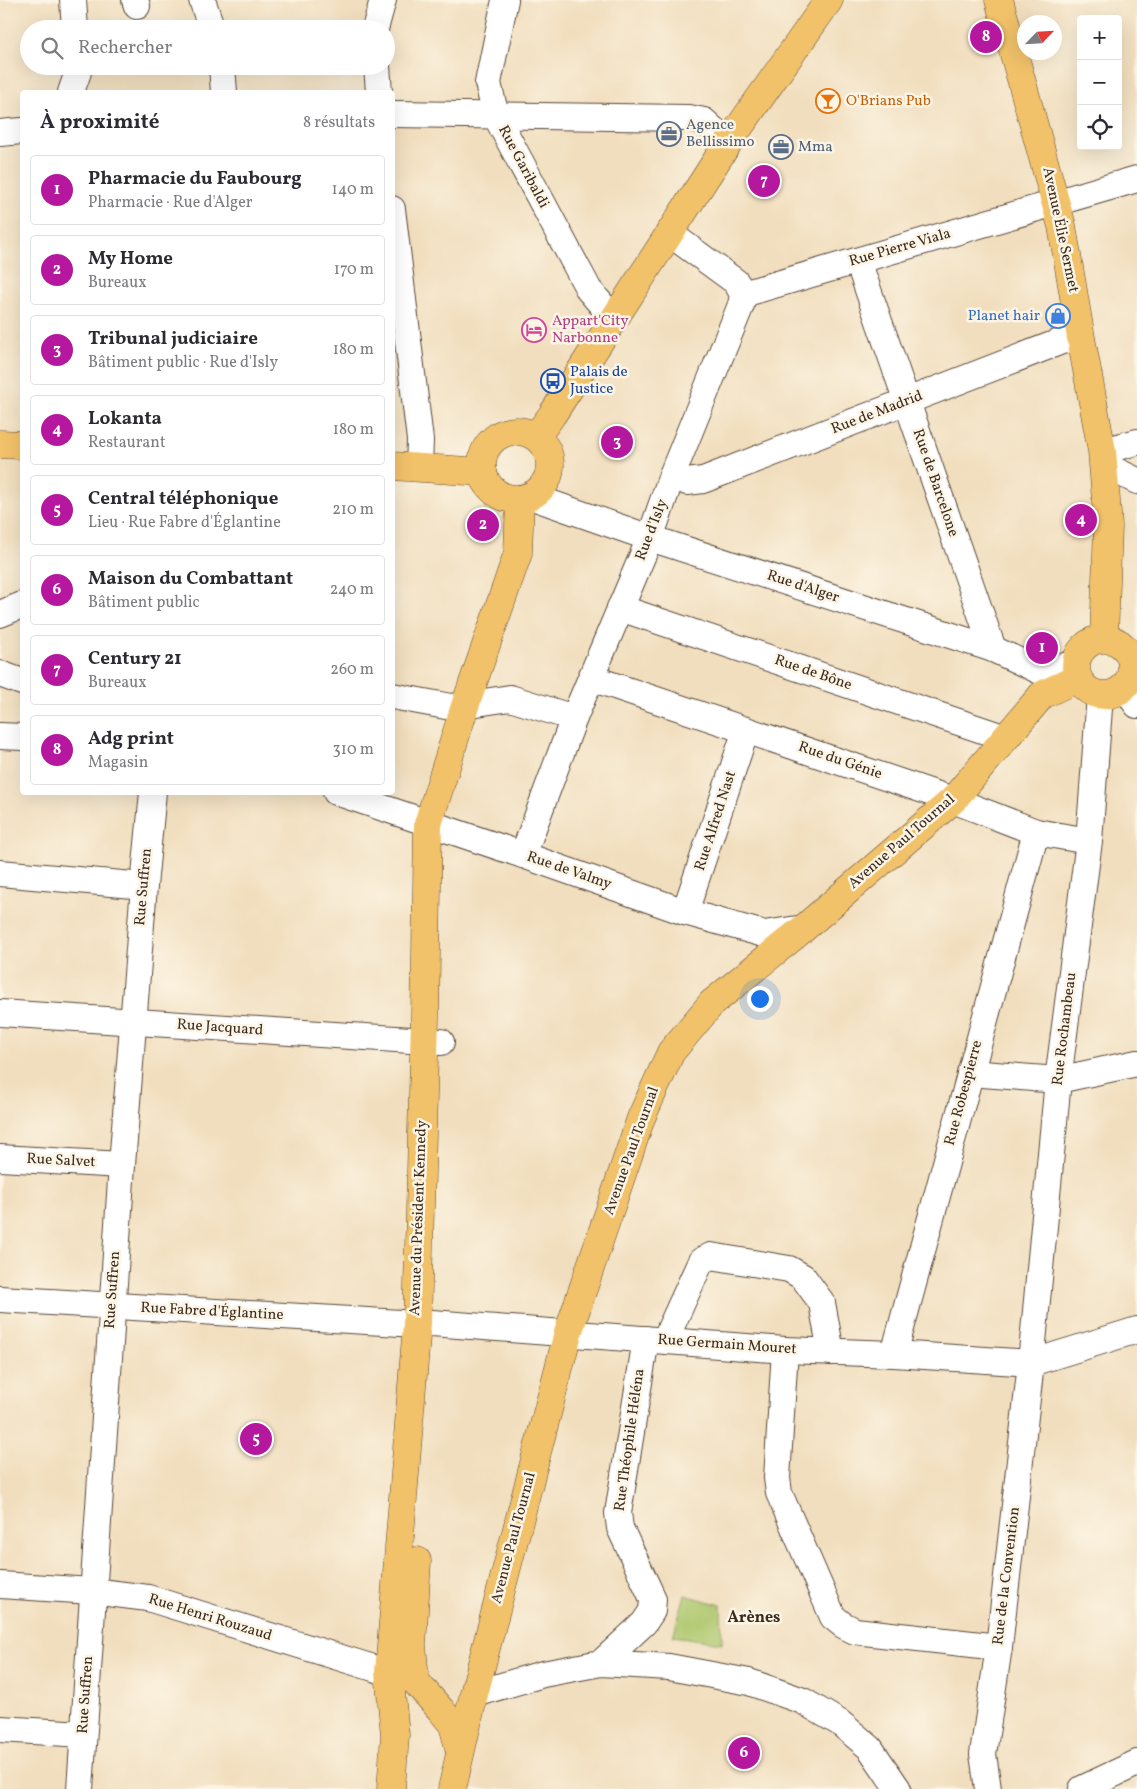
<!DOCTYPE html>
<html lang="fr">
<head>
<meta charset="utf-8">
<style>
  body { margin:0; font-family:Vollkorn,serif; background:#f2f2f3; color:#2b2b33 }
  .controls { position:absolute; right:15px; top:15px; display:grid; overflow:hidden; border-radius:5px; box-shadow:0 5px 20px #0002 }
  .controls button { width:45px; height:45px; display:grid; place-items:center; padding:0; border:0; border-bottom:1px solid #e1e1e2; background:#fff; color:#2b2b33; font:25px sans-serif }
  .compass { position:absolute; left:1017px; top:15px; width:45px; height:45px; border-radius:50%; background:#fff; box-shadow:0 5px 20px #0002; rotate:65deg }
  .you { position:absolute; left:759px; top:998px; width:18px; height:18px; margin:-12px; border:4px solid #fff; border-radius:50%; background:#1a73e8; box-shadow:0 0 0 8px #1a73e833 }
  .badge { display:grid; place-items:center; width:32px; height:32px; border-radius:50%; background:#b5179e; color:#fff; font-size:16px; font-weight:700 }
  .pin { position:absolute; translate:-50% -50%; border:2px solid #fff; box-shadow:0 1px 5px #0006 }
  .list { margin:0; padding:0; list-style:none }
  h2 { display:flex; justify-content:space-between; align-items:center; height:65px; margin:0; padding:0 20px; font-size:21px }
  h2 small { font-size:16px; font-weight:400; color:#7c7c81 }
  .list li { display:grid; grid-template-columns:32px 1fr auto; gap:15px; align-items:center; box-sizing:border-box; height:70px; margin:0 10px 10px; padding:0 10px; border:1px solid #e1e1e2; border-radius:5px }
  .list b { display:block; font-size:19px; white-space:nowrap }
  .list p { margin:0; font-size:16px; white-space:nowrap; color:#7c7c81 }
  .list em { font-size:16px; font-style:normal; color:#7c7c81 }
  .icon { flex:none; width:28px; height:28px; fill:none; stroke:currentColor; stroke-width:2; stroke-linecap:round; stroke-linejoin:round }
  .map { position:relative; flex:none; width:1137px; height:1789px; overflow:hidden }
  .search { position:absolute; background:#fff; box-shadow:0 5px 20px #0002; left:20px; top:20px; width:375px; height:55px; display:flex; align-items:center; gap:12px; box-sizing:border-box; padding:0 18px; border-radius:28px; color:#7c7c81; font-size:19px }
  .panel { position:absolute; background:#fff; box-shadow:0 5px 20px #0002; left:20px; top:90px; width:375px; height:705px; border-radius:5px }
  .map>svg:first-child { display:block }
  .green { fill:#aec86e; stroke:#747946 }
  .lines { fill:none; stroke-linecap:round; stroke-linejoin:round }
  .minor-casing { stroke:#564536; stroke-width:28 }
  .major-casing { stroke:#564536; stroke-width:29 }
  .minor { stroke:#fff; stroke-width:26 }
  .major { stroke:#f2c26a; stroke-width:28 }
  .labels { text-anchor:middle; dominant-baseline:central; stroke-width:5; stroke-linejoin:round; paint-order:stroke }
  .food-label { font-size:15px; fill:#c56008; stroke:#fcf5e5; text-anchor:start }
  .service-label { font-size:15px; fill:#4e5e75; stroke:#fcf5e5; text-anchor:start }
  .street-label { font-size:15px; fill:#3b2a1e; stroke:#fcf5e5 }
  .shop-label { font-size:15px; fill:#366cbe; stroke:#fcf5e5; text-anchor:end }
  .hotel-label { font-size:15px; fill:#b23c85; stroke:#fcf5e5; text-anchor:start }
  .transit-label { font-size:15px; fill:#164399; stroke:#fcf5e5; text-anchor:start }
  .neighbourhood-label { font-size:16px; font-weight:bold; fill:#3b2a1e; stroke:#fcf5e5 }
</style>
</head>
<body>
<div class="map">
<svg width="1137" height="1789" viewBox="0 0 1137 1789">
  <rect width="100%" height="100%" fill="#fcf5e5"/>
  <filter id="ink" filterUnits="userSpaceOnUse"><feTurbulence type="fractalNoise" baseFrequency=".02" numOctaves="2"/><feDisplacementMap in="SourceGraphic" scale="10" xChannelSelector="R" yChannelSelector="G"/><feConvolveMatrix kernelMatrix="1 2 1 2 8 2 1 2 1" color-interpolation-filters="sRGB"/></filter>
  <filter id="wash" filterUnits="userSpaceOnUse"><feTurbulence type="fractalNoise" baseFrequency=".0096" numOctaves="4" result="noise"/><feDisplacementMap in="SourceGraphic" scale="20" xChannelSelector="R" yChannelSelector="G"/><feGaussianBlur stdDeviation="1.12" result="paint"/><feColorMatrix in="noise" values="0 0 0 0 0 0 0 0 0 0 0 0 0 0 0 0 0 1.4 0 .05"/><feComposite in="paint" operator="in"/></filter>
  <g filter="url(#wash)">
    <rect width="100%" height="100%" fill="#f1debe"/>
    <!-- green -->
    <polygon class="green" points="685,1595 721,1605 722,1643 673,1636"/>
  </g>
  <g filter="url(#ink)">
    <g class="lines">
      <defs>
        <g id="minor">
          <polyline points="73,0 75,29"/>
          <polyline points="135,0 137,6"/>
          <polyline points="202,0 212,29"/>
          <polyline points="505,0 488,83 496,116 589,290 614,319"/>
          <polyline points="375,29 383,0"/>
          <polyline points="222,66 224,92"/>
          <polyline points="377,66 379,92"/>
          <polyline points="71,92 78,72 77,66"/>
          <polyline points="392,114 689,118 704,121 728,143"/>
          <polyline points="0,133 22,131"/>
          <polyline points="392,209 420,440 419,468"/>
          <polyline points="858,261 993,649"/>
          <polyline points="743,294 1137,179"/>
          <polyline points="1102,451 1137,442"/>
          <polyline points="1104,465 1137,481"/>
          <polyline points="672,475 687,482 703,480 1062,341 1081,338"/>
          <polyline points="530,496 650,538 993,649 1040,671 1075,664"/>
          <polyline points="620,608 1006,738"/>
          <polyline points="0,614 22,605"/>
          <polyline points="0,674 22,682"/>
          <polyline points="591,678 953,800 1036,832 1089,841"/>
          <polyline points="1124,687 1137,705"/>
          <polyline points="392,696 451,707 510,698 574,718"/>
          <polyline points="0,736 22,737"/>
          <polyline points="336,792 523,855 685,912 764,934 804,928"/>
          <polyline points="523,855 574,718 650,538 672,475 741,305 743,294 736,282 669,233"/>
          <polyline points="0,873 144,886"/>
          <polyline points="685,912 746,730"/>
          <polyline points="0,1013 441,1042"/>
          <polyline points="970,1073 1058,1080 1137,1063"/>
          <polyline points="0,1158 122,1165"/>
          <polyline points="0,1299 417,1324 432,1323 785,1350 894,1354 1031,1363 1137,1330"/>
          <polyline points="665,1340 701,1261 711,1256 789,1269 803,1277 822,1303 831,1352"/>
          <polyline points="785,1350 777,1478 779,1493 833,1617 843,1625 855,1631 999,1647"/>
          <polyline points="894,1354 1036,832"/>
          <polyline points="0,1585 92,1591 148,1598 409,1679"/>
          <polyline points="601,1663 644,1623 652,1611 653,1599 620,1528 618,1513 646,1339"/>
          <polyline points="474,1694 543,1674 601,1663 669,1667 749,1682 803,1701 840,1723 870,1748 898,1789"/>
          <polyline points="0,1729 83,1734"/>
          <polyline points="80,1789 122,1165 144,886 153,792"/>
          <polyline points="988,1789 983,1754 999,1647 1031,1363 1058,1080 1089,841 1100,695"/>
          <polyline points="1082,1789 1137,1763"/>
        </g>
        <g id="major">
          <polyline points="999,0 1062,226 1081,338 1102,451 1108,526 1104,638"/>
          <circle cx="516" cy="465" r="34"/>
          <polyline points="536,437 552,415 728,143 829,0"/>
          <polyline points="0,444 22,445"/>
          <polyline points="392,466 483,472"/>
          <circle cx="1104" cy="667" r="28"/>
          <polyline points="417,1561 412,1645 415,1681 441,1710 453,1725 460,1751"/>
          <polyline points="391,1789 395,1735 389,1672 417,1324 425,1018 428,824 465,706 518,553 520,499"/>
          <polyline points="452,1789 474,1694 568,1333 641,1118 671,1052 712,1003 804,928 953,800 1042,695 1078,678"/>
        </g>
      </defs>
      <!-- minor casing -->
      <use href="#minor" class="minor-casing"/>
      <!-- major casing -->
      <use href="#major" class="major-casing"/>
      <!-- minor -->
      <use href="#minor" class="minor"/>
      <!-- major -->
      <use href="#major" class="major"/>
    </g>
  </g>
  <!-- icons -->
  <defs>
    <symbol id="bar-ring" viewBox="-11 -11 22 22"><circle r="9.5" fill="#fcf5e5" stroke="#e8710a" stroke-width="1.5"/><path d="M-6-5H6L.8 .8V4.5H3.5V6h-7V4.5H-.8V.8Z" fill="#e8710a"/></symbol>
    <symbol id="office-ring" viewBox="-11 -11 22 22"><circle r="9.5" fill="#fcf5e5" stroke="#5c6f8a" stroke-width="1.5"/><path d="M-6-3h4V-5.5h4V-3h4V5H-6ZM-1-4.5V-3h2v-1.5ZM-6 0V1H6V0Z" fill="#5c6f8a"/></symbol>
    <symbol id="shop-ring" viewBox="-11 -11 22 22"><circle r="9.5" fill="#fcf5e5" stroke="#3f7fe0" stroke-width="1.5"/><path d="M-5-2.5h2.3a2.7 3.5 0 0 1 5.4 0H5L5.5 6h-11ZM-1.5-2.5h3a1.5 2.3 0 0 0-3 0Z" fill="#3f7fe0"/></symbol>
    <symbol id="hotel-ring" viewBox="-11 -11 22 22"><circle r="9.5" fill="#fcf5e5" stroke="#d1479c" stroke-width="1.5"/><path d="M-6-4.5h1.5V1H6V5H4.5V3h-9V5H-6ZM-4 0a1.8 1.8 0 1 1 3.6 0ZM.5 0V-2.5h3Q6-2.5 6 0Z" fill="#d1479c"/></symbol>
    <symbol id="bus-ring" viewBox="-11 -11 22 22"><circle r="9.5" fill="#fcf5e5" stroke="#1a4fb4" stroke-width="1.5"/><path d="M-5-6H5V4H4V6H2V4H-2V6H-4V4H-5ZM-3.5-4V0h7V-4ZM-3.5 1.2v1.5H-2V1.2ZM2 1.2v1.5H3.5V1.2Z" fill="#1a4fb4"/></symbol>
  </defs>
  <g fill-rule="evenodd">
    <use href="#bar-ring" x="814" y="87" width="28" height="28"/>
    <use href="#office-ring" x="655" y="120" width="28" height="28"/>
    <use href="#office-ring" x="767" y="133" width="28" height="28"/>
    <use href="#shop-ring" x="1044" y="302" width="28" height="28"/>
    <use href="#hotel-ring" x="520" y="316" width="28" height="28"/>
    <use href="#bus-ring" x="539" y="367" width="28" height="28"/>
  </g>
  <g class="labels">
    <!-- food labels -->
    <g class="food-label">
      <text x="846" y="101">O'Brians Pub</text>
    </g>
    <!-- service labels -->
    <g class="service-label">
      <text x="686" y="125">Agence<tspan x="686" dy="17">Bellissimo</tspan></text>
      <text x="798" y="147">Mma</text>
    </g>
    <!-- street labels -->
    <g class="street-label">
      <text transform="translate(523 167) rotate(62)">Rue Garibaldi</text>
      <text transform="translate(1060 230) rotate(78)">Avenue Élie Sermet</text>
      <text transform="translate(900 248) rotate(-16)">Rue Pierre Viala</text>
      <text transform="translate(877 413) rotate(-21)">Rue de Madrid</text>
      <text transform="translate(935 483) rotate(71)">Rue de Barcelone</text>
      <text transform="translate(652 530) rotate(-69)">Rue d'Isly</text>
      <text transform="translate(803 587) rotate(18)">Rue d'Alger</text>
      <text transform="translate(813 673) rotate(19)">Rue de Bône</text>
      <text transform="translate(840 761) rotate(19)">Rue du Génie</text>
      <text transform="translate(716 821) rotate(-72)">Rue Alfred Nast</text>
      <text transform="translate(902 842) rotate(-41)">Avenue Paul Tournal</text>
      <text transform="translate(569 871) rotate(19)">Rue de Valmy</text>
      <text transform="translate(144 887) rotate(-85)">Rue Suffren</text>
      <text transform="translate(220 1028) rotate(4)">Rue Jacquard</text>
      <text transform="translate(1065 1029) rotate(-83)">Rue Rochambeau</text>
      <text transform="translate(964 1093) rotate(-75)">Rue Robespierre</text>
      <text transform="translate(632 1151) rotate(-70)">Avenue Paul Tournal</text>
      <text transform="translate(61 1161) rotate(3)">Rue Salvet</text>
      <text transform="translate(419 1218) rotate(-88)">Avenue du Président Kennedy</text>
      <text transform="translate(113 1290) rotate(-86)">Rue Suffren</text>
      <text transform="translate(212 1312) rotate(3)">Rue Fabre d'Églantine</text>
      <text transform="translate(727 1345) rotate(4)">Rue Germain Mouret</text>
      <text transform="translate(630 1440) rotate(-82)">Rue Théophile Héléna</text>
      <text transform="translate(514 1538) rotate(-75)">Avenue Paul Tournal</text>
      <text transform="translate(1007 1576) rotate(-83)">Rue de la Convention</text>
      <text transform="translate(210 1618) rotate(17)">Rue Henri Rouzaud</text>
      <text transform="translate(86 1695) rotate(-86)">Rue Suffren</text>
    </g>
    <!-- shop labels -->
    <g class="shop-label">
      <text x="1040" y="316">Planet hair</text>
    </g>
    <!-- hotel labels -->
    <g class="hotel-label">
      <text x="552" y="321">Appart'City<tspan x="552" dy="17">Narbonne</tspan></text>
    </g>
    <!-- transit labels -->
    <g class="transit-label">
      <text x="570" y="372">Palais de<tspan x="570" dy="17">Justice</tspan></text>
    </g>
    <!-- neighbourhood labels -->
    <g class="neighbourhood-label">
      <text x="754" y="1618">Arènes</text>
    </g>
  </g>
</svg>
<div class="controls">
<button>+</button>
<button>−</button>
<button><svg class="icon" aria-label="locate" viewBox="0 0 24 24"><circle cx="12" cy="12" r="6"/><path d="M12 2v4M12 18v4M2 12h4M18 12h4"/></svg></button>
</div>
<svg class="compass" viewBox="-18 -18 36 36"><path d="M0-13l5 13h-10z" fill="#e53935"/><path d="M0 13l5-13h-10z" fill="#7c7c81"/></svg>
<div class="you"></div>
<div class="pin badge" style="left:1042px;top:648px">1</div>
<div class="pin badge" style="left:483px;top:525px">2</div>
<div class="pin badge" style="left:617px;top:442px">3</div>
<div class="pin badge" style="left:1081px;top:520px">4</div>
<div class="pin badge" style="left:256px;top:1439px">5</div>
<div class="pin badge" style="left:744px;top:1753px">6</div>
<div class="pin badge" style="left:764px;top:181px">7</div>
<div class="pin badge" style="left:986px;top:37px">8</div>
<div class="search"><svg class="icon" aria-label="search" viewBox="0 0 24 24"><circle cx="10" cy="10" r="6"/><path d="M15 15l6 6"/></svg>Rechercher</div>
<section class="panel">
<h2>À proximité<small>8 résultats</small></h2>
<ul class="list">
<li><span class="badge">1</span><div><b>Pharmacie du Faubourg</b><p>Pharmacie · Rue d'Alger</p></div><em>140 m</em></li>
<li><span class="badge">2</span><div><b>My Home</b><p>Bureaux</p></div><em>170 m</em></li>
<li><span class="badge">3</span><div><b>Tribunal judiciaire</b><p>Bâtiment public · Rue d'Isly</p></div><em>180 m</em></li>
<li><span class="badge">4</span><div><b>Lokanta</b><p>Restaurant</p></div><em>180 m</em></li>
<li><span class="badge">5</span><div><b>Central téléphonique</b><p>Lieu · Rue Fabre d'Églantine</p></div><em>210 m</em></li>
<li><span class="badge">6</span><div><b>Maison du Combattant</b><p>Bâtiment public</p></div><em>240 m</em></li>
<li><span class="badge">7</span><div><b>Century 21</b><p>Bureaux</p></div><em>260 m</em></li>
<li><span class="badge">8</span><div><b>Adg print</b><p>Magasin</p></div><em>310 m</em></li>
</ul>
</section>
</div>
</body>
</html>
